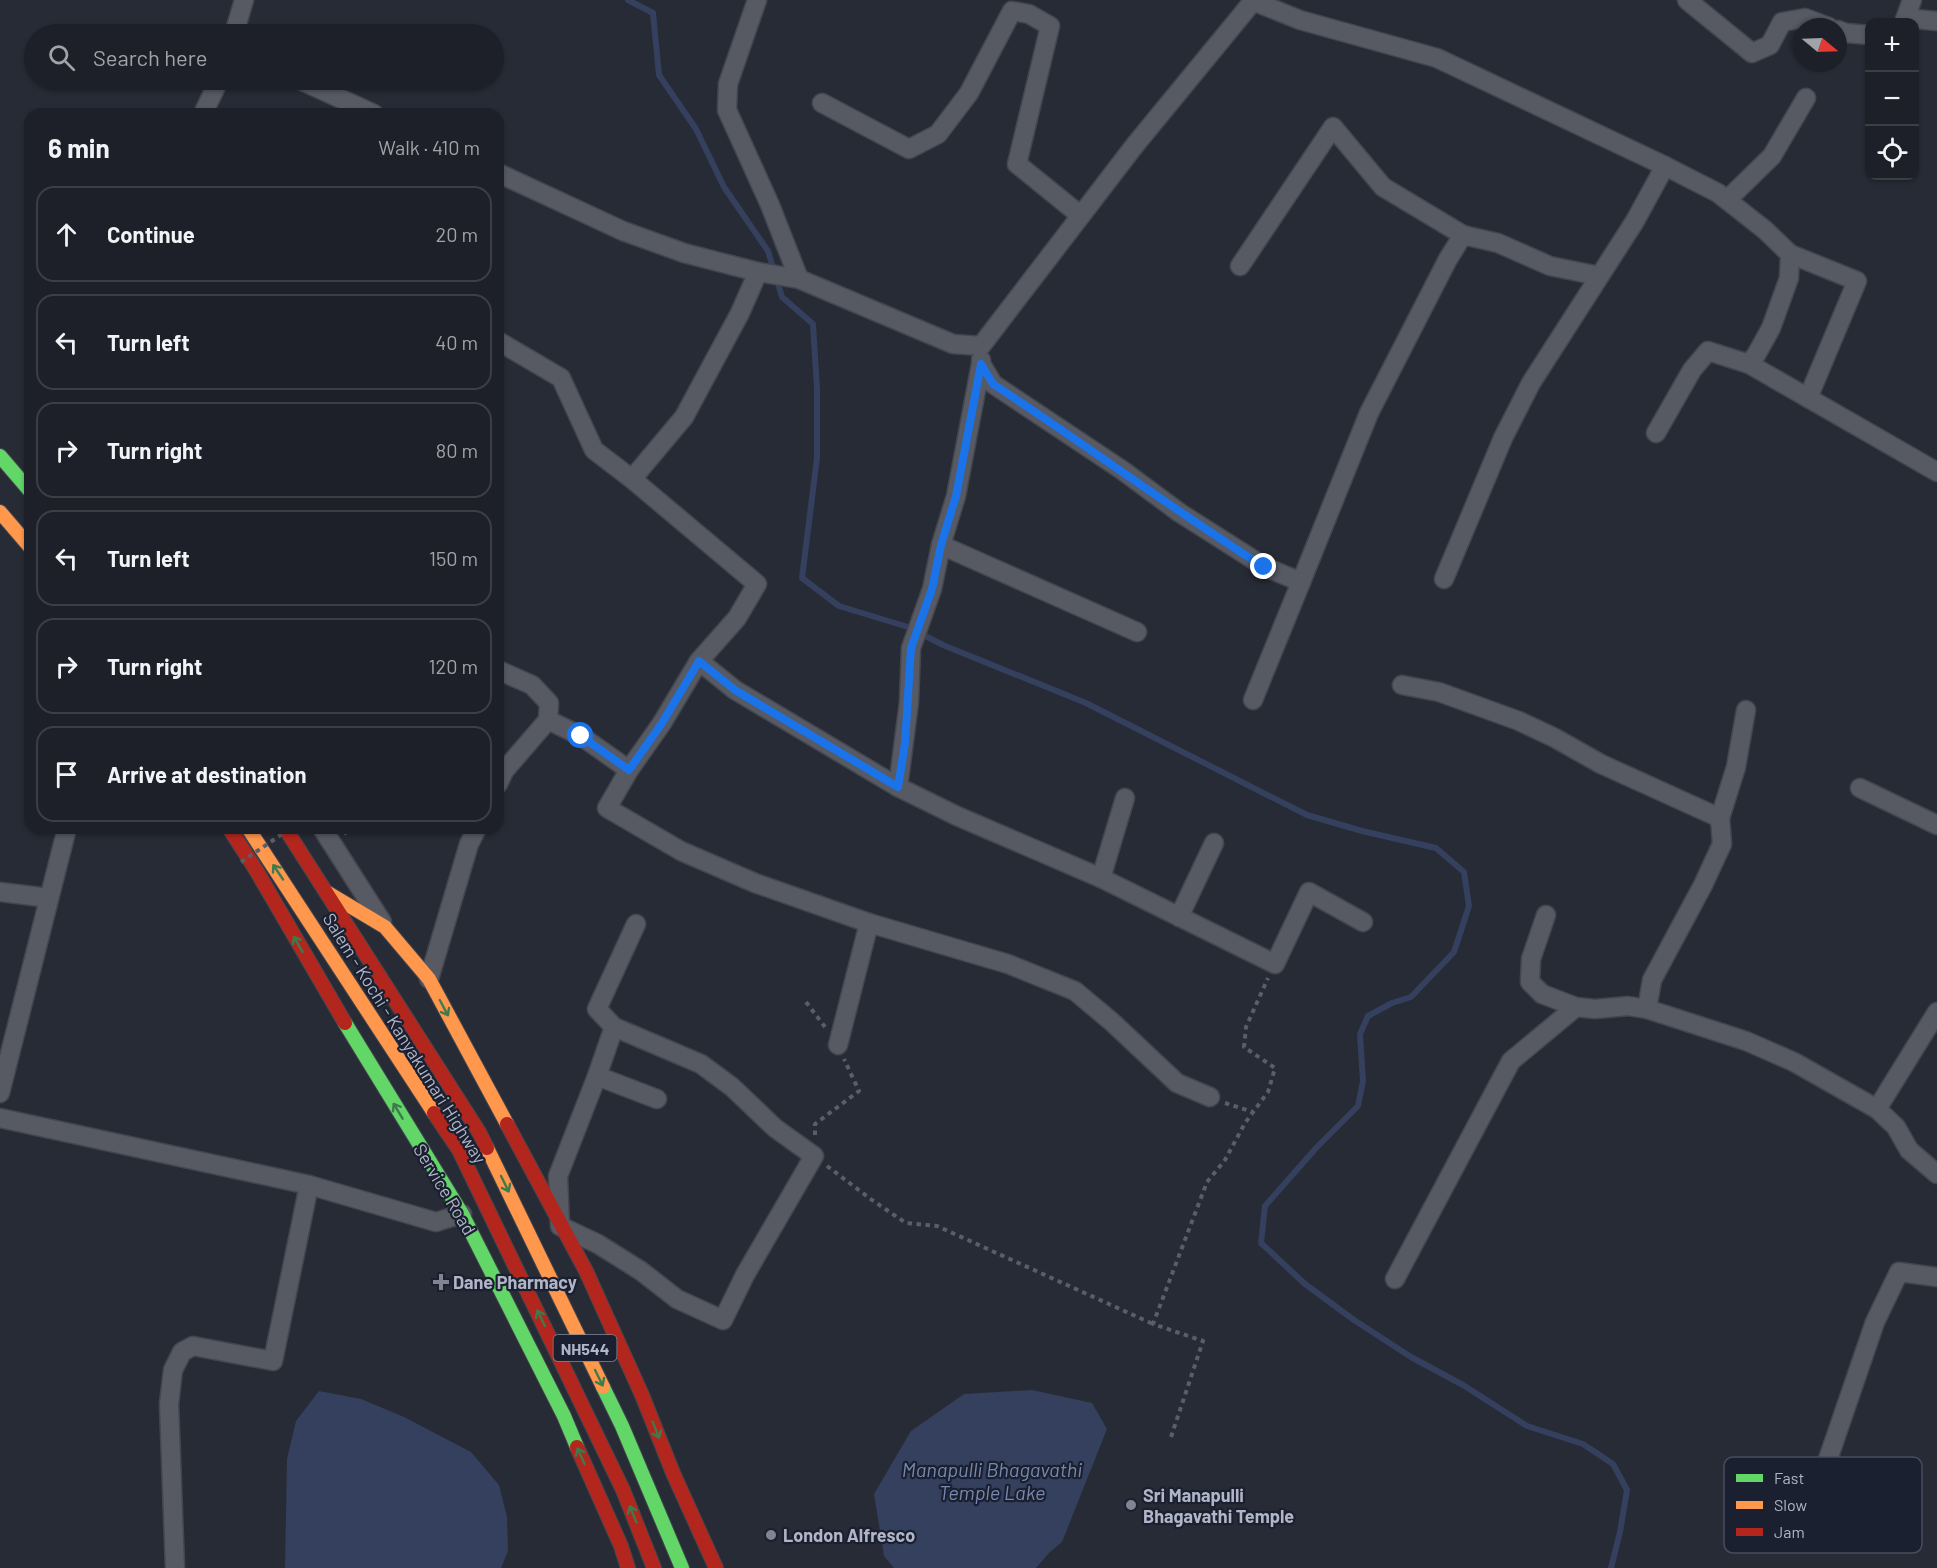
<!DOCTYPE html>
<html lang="en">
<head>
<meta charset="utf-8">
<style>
  body { margin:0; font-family:Barlow,sans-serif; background:#2a2d34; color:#f1f3f6 }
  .controls { position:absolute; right:18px; top:18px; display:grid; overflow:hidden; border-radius:12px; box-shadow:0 2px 4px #0004 }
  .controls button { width:54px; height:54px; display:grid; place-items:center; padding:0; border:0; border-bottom:2px solid #3b3e45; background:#1d2028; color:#f1f3f6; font:30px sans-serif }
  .compass { position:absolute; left:1793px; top:18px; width:54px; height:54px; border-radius:50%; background:#1d2028; box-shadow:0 2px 4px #0004; rotate:109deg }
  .stop { position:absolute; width:18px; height:18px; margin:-14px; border:4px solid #1a73e8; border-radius:50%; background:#fff }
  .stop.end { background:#1a73e8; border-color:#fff; box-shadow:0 2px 6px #0008 }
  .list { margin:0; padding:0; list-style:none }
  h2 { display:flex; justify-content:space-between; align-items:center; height:78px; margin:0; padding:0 24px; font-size:26px }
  h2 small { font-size:20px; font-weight:400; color:#a0a3a8 }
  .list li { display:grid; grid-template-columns:39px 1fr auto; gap:18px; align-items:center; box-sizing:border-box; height:96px; margin:0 12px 12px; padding:0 12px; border:2px solid #3b3e45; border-radius:18px }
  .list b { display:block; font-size:22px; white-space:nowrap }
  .list em { font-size:20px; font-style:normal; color:#a0a3a8 }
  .icon { flex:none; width:33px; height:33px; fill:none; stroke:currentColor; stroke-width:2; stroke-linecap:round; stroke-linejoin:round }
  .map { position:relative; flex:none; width:1937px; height:1568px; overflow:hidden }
  .search { position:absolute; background:#1d2028; box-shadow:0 2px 4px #0004; left:24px; top:24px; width:480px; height:66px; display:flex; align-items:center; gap:15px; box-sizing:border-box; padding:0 21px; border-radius:33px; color:#a0a3a8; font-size:22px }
  .panel { position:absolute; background:#1d2028; box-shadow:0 2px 4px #0004; left:24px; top:108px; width:480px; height:726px; border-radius:18px }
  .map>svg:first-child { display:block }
  .water { fill:#34405e }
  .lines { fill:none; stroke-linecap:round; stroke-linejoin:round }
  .stream { stroke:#34405e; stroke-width:6 }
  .street-casing { stroke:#43464e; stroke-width:21 }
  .fast-casing { stroke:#43464e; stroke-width:16 }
  .slow-casing { stroke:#43464e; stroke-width:16 }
  .jam-casing { stroke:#43464e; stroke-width:16 }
  .path { stroke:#5a5e67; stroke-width:4; stroke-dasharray:4.5 4.5; stroke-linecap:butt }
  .street { stroke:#575a63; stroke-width:18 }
  .fast { stroke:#63d668; stroke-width:14 }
  .slow { stroke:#ff974d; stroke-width:14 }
  .jam { stroke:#b3261e; stroke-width:14 }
  .path-bridge { stroke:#5a5e67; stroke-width:4; stroke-dasharray:4.5 4.5; stroke-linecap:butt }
  .oneway { stroke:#3e7b4c }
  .route { stroke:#1a73e8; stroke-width:8 }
  .poi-dot { fill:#808594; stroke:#1a202f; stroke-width:2 }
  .labels { text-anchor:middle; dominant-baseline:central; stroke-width:4.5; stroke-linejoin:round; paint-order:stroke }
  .shield { fill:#1a202f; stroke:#838999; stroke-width:1.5 }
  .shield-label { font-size:16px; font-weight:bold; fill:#b0b6c7 }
  .street-label { font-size:18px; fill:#b0b6c7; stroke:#1a202f }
  .poi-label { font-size:18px; font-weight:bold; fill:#b0b6c7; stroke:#1a202f; text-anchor:start }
  .water-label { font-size:20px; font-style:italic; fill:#7788b0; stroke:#1a202f }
  .key { fill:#1a202f; stroke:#474d5d; stroke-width:1.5 }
  .key-label { font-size:16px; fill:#b0b6c7 }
</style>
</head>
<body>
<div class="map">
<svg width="1937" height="1568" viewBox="0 0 1937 1568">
  <rect width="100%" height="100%" fill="#272b35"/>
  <!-- water -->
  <g class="water">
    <polygon points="1032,1390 1092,1403 1107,1429 1062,1542 1049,1553 1036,1568 894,1568 884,1556 874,1494 911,1431 964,1394"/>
    <polygon points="319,1391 361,1399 404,1417 471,1452 499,1485 507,1517 508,1551 501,1568 285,1568 287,1459 296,1421"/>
  </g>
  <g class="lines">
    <!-- stream -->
    <polyline class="stream" points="628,0 653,13 659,75 696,129 724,187 768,251 782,297 813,324 817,389 817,458 802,578 839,606 908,627 943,645 1086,703 1307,815 1362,831 1436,848 1464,872 1469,906 1454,952 1411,997 1392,1003 1368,1016 1360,1034 1363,1081 1358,1106 1317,1147 1265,1206 1261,1243 1305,1284 1354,1320 1411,1357 1463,1385 1527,1426 1583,1444 1613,1464 1627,1490 1620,1532 1611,1568"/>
    <defs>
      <g id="street">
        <polyline points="757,0 728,84 727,110 770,205 799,279"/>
        <polyline points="1687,0 1752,53 1770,45 1782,22 1805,18 1829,27"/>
        <polyline points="1253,1 1300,20 1437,58 1665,166 1718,193 1765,230 1790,254 1789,278 1771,328 1756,355 1749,364 1708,351 1692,370 1656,433"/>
        <polyline points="1904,22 1912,0"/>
        <polyline points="1907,22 1915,19 1937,21"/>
        <polyline points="1838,30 1846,33 1870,35"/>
        <polyline points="234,34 244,0"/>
        <polyline points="300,80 374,114"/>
        <polyline points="822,103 909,149 938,134 969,93 1012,11 1029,14 1050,26 1017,164 1080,215"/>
        <polyline points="203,114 219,80"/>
        <polyline points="498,173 623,231 684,253 758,272 799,279 953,344 981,346 1135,145 1254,0"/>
        <polyline points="1727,200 1772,156 1806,98"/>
        <polyline points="1790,254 1857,281 1808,398"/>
        <polyline points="1240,266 1333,127 1383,187 1463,235"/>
        <polyline points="498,341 561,378 594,450 632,479 684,417 740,313 758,272"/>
        <polyline points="981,360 981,364 993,384 1122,470 1180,513 1265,567 1301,582 1369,413 1448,259 1463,235 1498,243 1550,266 1599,276"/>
        <polyline points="981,364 956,496 941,545 932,589 911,648 909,702 898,787 957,816 1101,878 1275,964 1309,892 1363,922"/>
        <polyline points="1749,364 1937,472"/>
        <polyline points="632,479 757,584 737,618 699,661 735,690 898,787"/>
        <polyline points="941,545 1137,632"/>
        <polyline points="1444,579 1503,438 1531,383 1635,221 1665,166"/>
        <polyline points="498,670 532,685 549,703 548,720 504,771 498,784"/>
        <polyline points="1402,685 1439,692 1519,721 1555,738 1601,764 1720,818"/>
        <polyline points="1253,700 1301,582"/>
        <polyline points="548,720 581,736 629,770 607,808 681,851 755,883 869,923 1008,964 1075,991 1112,1022 1177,1083 1210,1097"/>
        <polyline points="629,770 662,723 699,661"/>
        <polyline points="1860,788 1937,825"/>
        <polyline points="322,828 382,922"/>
        <polyline points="1101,878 1125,798"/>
        <polyline points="0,892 49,898"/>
        <polyline points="1546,915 1531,959 1530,982 1542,994 1576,1007 1595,1009 1628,1006 1647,1009 1746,1041 1794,1062 1877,1109"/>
        <polyline points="1179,917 1214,843"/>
        <polyline points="636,924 597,1009 614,1027 701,1064 732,1087 775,1128 814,1156 745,1275 723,1320 677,1299 641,1271 598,1244 560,1226 558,1176 597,1076 657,1099"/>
        <polyline points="429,979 469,844 477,828"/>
        <polyline points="1647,1009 1652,980 1703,885 1722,844 1720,818 1736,767 1746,710"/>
        <polyline points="1937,1012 1877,1109 1896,1127 1909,1150 1937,1174"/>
        <polyline points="838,1045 869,923"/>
        <polyline points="597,1076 614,1027"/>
        <polyline points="0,1093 67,828"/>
        <polyline points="0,1118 309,1185 436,1222 462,1214"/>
        <polyline points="1395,1279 1511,1061 1576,1007"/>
        <polyline points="1826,1465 1875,1322 1899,1272 1937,1277"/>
        <polyline points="175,1568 169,1404 173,1370 182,1352 193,1346 273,1361 309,1185"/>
      </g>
      <g id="fast">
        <polyline points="0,456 30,491"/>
        <polyline points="345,1023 462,1214 564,1416 577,1447"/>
        <polyline points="603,1387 622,1426 682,1568"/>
      </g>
      <g id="slow">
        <polyline points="0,512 30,547"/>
        <polyline points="248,828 434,1113"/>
        <polyline points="328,893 385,927 429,979 507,1124"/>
        <polyline points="487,1148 603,1387"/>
      </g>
      <g id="jam">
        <polyline points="229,828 256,870 345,1023"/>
        <polyline points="285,828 479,1132 487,1148"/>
        <polyline points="434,1113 459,1150 623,1490 654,1568"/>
        <polyline points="507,1124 586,1271 642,1395 673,1473 716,1568"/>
        <polyline points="577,1447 621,1546 628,1568"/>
      </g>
    </defs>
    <!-- street casing -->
    <use href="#street" class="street-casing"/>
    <!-- fast casing -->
    <use href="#fast" class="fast-casing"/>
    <!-- slow casing -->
    <use href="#slow" class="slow-casing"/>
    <!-- jam casing -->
    <use href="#jam" class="jam-casing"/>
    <!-- path -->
    <g class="path">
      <polyline points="344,834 348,831 346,828"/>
      <polyline points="806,1002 825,1027"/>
      <polyline points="1225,1103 1253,1112"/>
      <polyline points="815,1135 815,1124 859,1091 844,1059"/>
      <polyline points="827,1166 872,1200 906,1223 937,1226 1153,1324"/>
      <polyline points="1171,1437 1203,1341 1153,1324 1207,1182 1225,1160 1245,1123 1268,1092 1275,1068 1244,1047 1246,1027 1268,978"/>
    </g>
    <!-- street -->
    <use href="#street" class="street"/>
    <!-- fast -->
    <use href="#fast" class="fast"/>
    <!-- slow -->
    <use href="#slow" class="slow"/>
    <!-- jam -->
    <use href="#jam" class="jam"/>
    <!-- path-bridge -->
    <polyline class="path-bridge" points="241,862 291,828"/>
  </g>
  <!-- one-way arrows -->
  <defs><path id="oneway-shaft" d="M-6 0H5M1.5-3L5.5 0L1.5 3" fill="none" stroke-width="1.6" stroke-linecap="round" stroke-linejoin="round" transform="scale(1.5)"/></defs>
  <g class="oneway">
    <use href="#oneway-shaft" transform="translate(278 872) rotate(-124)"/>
    <use href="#oneway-shaft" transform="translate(298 944) rotate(-120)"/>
    <use href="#oneway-shaft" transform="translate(444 1008) rotate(62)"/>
    <use href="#oneway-shaft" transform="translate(398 1111) rotate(-121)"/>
    <use href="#oneway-shaft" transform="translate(505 1184) rotate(64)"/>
    <use href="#oneway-shaft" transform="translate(541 1318) rotate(-116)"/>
    <use href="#oneway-shaft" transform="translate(599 1378) rotate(64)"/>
    <use href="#oneway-shaft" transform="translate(656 1430) rotate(68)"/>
    <use href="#oneway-shaft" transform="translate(581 1456) rotate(-114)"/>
    <use href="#oneway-shaft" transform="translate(633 1514) rotate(-112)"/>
  </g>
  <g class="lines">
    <!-- route -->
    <path class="route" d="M581,736L629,770L662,723L699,661L735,690L898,787L905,743L911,648L932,589L941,545L956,496L981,364L993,384C1085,444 1172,509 1264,567"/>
  </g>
  <!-- markers -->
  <g class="poi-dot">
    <path d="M438 1273h6v6h6v6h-6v6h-6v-6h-6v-6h6z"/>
    <circle cx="1131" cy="1505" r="6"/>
    <circle cx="771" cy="1535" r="6"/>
  </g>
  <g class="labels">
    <!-- shield labels -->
    <rect class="shield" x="553.5" y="1335" width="63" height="26" rx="4.5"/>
    <g class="shield-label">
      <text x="585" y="1348">NH544</text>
    </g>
    <!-- street labels -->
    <g class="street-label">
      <text transform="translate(405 1038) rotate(58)">Salem - Kochi - Kanyakumari Highway</text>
      <text transform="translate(445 1189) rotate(59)">Service Road</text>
    </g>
    <!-- poi labels -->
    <g class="poi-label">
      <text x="453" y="1282">Dane Pharmacy</text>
      <text x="1143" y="1495">Sri Manapulli<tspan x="1143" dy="21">Bhagavathi Temple</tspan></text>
      <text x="783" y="1535">London Alfresco</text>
    </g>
    <!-- water labels -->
    <g class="water-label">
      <text x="992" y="1469">Manapulli Bhagavathi<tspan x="992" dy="23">Temple Lake</tspan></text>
    </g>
  </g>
  <!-- legend -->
  <rect x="1724" y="1457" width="198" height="96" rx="9" class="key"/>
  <rect x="1736" y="1474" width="27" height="8" fill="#63d668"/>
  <rect x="1736" y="1501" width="27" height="8" fill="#ff974d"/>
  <rect x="1736" y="1528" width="27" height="8" fill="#b3261e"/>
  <g class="key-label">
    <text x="1774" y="1484">Fast</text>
    <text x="1774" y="1511">Slow</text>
    <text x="1774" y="1538">Jam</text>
  </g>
</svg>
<div class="controls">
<button>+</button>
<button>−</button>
<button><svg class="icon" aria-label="locate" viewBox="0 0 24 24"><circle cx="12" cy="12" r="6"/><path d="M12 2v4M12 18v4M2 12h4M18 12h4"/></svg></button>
</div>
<svg class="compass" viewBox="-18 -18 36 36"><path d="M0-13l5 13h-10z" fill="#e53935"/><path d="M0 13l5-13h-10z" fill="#a0a3a8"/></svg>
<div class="stop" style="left:581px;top:736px"></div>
<div class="stop end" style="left:1264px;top:567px"></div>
<div class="search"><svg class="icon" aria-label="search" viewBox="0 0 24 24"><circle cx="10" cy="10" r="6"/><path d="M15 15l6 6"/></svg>Search here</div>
<section class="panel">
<h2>6 min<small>Walk · 410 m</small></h2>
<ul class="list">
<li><svg class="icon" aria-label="ahead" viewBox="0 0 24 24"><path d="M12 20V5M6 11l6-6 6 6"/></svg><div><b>Continue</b></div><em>20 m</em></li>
<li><svg class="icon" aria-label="left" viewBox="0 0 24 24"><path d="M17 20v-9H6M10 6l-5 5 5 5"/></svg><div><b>Turn left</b></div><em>40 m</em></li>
<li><svg class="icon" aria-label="right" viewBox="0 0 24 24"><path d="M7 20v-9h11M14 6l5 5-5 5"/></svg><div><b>Turn right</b></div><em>80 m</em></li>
<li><svg class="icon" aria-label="left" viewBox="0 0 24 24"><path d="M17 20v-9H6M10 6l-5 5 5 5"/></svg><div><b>Turn left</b></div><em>150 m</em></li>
<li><svg class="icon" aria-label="right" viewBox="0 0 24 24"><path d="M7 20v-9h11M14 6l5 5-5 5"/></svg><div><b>Turn right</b></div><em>120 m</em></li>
<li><svg class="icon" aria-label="arrive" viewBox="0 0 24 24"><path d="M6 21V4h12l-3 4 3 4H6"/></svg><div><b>Arrive at destination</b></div></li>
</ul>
</section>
</div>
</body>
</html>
